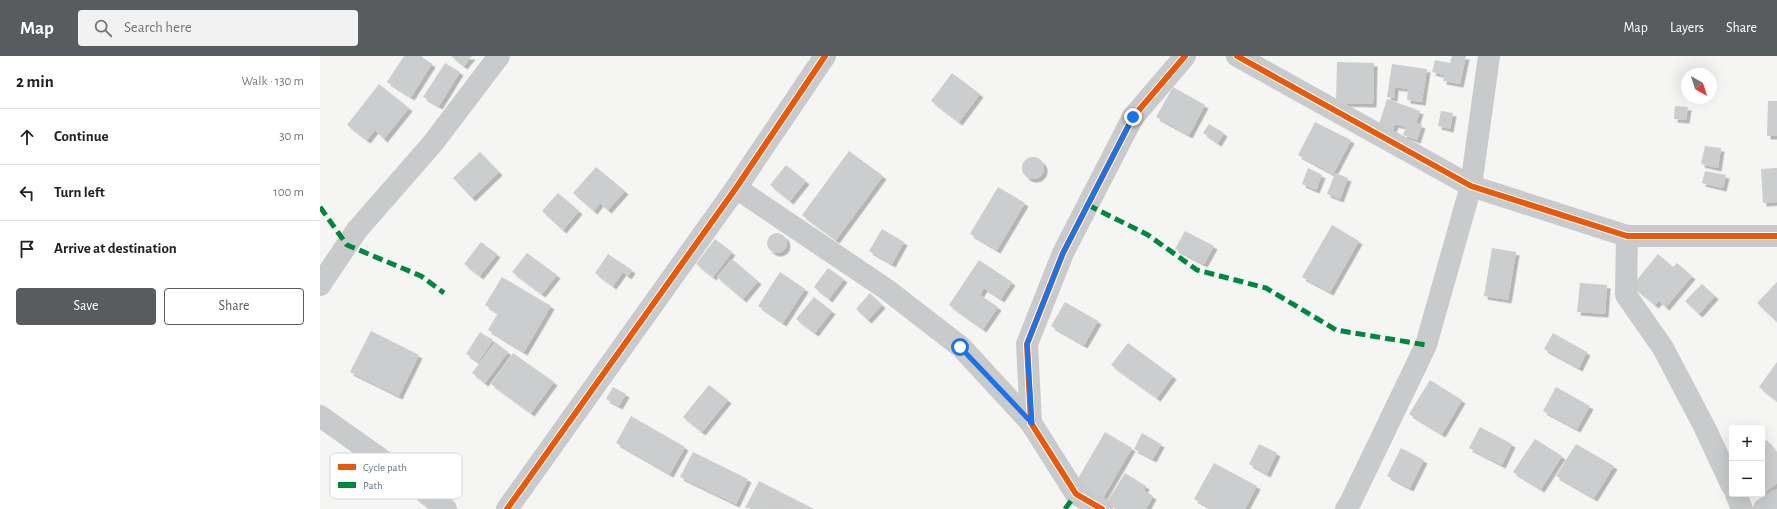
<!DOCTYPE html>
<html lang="en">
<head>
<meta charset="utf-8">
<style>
  body { margin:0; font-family:"Alegreya Sans",sans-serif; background:#f2f2f2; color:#222 }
  .controls { position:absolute; right:12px; bottom:12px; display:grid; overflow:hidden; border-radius:4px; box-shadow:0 4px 16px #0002 }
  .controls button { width:36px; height:36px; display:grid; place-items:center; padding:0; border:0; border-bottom:1px solid #e0e0e0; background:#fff; color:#222; font:20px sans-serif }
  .compass { position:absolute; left:1361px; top:12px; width:36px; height:36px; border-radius:50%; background:#fff; box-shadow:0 4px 16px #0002; rotate:141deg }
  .stop { position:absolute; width:12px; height:12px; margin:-9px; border:3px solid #1a73e8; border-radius:50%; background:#fff }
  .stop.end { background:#1a73e8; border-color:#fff; box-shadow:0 1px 4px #0008 }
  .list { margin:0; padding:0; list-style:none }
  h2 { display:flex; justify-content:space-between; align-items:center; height:52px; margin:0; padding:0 16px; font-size:17px }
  h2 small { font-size:13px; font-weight:400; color:#767676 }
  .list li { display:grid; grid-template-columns:26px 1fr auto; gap:12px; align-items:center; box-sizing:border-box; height:56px; padding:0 16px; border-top:1px solid #e0e0e0 }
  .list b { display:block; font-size:15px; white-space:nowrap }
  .list em { font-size:13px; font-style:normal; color:#767676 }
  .actions { display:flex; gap:8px; padding:12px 16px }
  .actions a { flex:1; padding:9px 0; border:1px solid #585c5f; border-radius:4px; text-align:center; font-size:14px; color:#585c5f }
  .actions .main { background:#585c5f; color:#fff }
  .icon { flex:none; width:22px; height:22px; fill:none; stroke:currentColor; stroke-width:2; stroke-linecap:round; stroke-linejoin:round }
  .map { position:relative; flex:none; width:1457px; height:453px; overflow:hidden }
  header { display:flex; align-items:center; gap:24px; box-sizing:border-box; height:56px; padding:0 20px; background:#585c5f; color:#fff }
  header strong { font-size:19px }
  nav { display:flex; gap:22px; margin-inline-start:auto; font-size:14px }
  .search { width:280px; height:36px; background:#f2f2f2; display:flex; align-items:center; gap:10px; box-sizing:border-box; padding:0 14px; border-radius:4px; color:#767676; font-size:15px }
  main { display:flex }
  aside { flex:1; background:#fff }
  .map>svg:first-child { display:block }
  .building { fill:#cccdce; filter:url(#shadow) }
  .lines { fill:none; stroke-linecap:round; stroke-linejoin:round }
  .minor { stroke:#c9cacb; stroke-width:22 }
  .quiet { stroke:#00873e; stroke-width:5; stroke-dasharray:10 5; stroke-linecap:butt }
  .cycleway-casing { stroke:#fff; stroke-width:8 }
  .cycleway { stroke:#e8590c; stroke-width:6 }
  .route { stroke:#1a73e8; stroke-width:5 }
  .key { fill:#fff; stroke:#d1d6d9; stroke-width:1 }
  .key-label { font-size:11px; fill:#677681 }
</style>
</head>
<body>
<header>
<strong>Map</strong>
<div class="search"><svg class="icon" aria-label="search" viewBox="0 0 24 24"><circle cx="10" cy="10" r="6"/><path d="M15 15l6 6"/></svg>Search here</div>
<nav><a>Map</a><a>Layers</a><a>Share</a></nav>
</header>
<main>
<aside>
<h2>2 min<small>Walk · 130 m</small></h2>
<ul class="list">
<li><svg class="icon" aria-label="ahead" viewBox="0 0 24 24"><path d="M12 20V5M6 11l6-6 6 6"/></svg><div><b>Continue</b></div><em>30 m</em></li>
<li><svg class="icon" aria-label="left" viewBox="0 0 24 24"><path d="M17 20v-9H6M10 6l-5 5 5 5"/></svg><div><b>Turn left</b></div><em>100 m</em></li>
<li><svg class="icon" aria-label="arrive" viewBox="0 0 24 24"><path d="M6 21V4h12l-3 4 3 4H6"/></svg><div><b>Arrive at destination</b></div></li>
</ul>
<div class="actions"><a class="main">Save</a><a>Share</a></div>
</aside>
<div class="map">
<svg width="1457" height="453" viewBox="0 0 1457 453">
  <defs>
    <filter id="shadow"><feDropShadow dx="3.5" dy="3.5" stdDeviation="0" flood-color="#0004"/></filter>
  </defs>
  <rect width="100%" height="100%" fill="#f5f5f4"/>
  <!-- building -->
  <g class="building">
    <polygon points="84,0 101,0 112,8 91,41 67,26"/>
    <polygon points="131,0 152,0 144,10"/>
    <polygon points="1132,0 1146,0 1140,28 1123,25 1124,19 1112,16 1115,4 1130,7"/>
    <polygon points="1017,6 1054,7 1053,48 1016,47"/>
    <polygon points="125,7 140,16 119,50 103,41"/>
    <polygon points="1072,8 1107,13 1102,46 1087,44 1088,33 1075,31 1074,42 1067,41"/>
    <polygon points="632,17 660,38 639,66 611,45"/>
    <polygon points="59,28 89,52 64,83 55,74 47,84 27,69"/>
    <polygon points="853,31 885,49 869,79 836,61"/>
    <polygon points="1067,43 1100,55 1096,67 1102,69 1097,84 1083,79 1086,71 1075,68 1072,76 1058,71"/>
    <polygon points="1448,45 1457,45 1457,80 1447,80"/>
    <polygon points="1355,50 1368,51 1366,64 1354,63"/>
    <polygon points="1121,55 1133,57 1130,73 1118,70"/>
    <polygon points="995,66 1031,84 1013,118 978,99"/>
    <polygon points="889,68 904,77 898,87 883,77"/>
    <polygon points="1385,90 1401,92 1398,112 1381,108"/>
    <polygon points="529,95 563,120 516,184 482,159"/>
    <polygon points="160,96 179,116 152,142 133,122"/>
    <circle cx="713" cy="112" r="11"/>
    <polygon points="466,109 486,125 470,145 450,129"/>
    <polygon points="276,111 305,135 288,154 280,147 274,155 253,137"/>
    <polygon points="988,112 1002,119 996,134 982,128"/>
    <polygon points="1457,112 1457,146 1443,147 1441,113"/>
    <polygon points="1385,115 1406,119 1403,132 1382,127"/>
    <polygon points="1015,117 1028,122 1020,143 1007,138"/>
    <polygon points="678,131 705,147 677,194 650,178"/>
    <polygon points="238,137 259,155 243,174 222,155"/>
    <polygon points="1012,169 1039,185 1010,236 982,221"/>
    <polygon points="562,173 584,186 572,208 549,195"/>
    <polygon points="865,175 894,190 884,208 855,193"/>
    <circle cx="457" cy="187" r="10"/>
    <polygon points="395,183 412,196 393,221 376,208"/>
    <polygon points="161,186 177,198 160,220 144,208"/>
    <polygon points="1172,192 1196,196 1188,244 1164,240"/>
    <polygon points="207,197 237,219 222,238 192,216"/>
    <polygon points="288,198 312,214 308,220 303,216 293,230 275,217"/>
    <polygon points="1338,198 1353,211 1357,207 1372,220 1346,251 1339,245 1335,249 1312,230"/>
    <polygon points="412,203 438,225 423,243 397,221"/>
    <polygon points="659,204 692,226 681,243 664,232 660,239 678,251 663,273 629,249"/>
    <polygon points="508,212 524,223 509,243 494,231"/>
    <polygon points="460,216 485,233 463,267 438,250"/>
    <polygon points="182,221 231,250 204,296 168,274 178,257 165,249"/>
    <polygon points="1457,226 1457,266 1437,247"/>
    <polygon points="1260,227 1287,229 1285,258 1257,256"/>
    <polygon points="1382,228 1395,240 1379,258 1365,245"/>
    <polygon points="550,237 562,249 548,264 536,253"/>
    <polygon points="494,241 512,255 495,277 476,263"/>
    <polygon points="745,246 778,265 764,289 731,270"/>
    <polygon points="51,275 99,299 79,340 30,316"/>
    <polygon points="160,276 173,284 158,306 146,298"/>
    <polygon points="1233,277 1267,296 1259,312 1224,293"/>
    <polygon points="175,286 188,296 165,327 152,317"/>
    <polygon points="808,287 853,320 837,342 791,309"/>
    <polygon points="193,297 234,326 211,357 171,328"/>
    <polygon points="1457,306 1457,345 1439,331"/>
    <polygon points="1110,324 1142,344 1122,378 1089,358"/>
    <polygon points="389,329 408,344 382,376 363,361"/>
    <polygon points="293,331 306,338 299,350 286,343"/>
    <polygon points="1236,331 1270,350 1257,373 1223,355"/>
    <polygon points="311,360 365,391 350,418 296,387"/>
    <polygon points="1160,371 1192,388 1182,409 1149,392"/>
    <polygon points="785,376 812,392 783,442 756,426"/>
    <polygon points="822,377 841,388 833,403 814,393"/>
    <polygon points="1215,383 1242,400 1221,433 1193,416"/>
    <polygon points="1447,384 1457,397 1457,427 1444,437 1442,435 1442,388"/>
    <polygon points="939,388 957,397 947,418 929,408"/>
    <polygon points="1256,388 1294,410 1274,442 1236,420"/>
    <polygon points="1081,392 1104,404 1090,432 1067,420"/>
    <polygon points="373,396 428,423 416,448 360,421"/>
    <polygon points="894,407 937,430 925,453 892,453 874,443"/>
    <polygon points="805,417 826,430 824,435 833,440 826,453 798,453 787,446"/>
    <polygon points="439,425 494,453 425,452"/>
  </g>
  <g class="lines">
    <!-- minor -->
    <g class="minor">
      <polyline points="917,0 1151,130 1307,180 1457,180"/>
      <polyline points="416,132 566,233 641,291 711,367"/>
      <polyline points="1307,180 1306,239 1343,292 1385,372 1412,430"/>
      <polyline points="0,229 37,174 113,87 179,0"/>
      <polyline points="0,360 82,418 126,453"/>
      <polyline points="1416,438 1422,453"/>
      <polyline points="187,453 416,132 505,0"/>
      <polyline points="782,453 756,438 711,367 707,288 743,197 813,61 865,0"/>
      <polyline points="1026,453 1031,445 1106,289 1151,130 1169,0"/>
      <polyline points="1444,453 1457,444"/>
    </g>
    <!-- quiet -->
    <g class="quiet">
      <polyline points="768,149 828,179 877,214 946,232 1016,274 1106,289"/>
      <polyline points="0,151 27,189 101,220 124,237"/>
      <polyline points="745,453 756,438"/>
    </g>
    <defs>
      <g id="cycleway">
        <polyline points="917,0 1151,130 1307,180 1457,180"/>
        <polyline points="187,453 416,132 505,0"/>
        <polyline points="782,453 756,438 711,367 707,288 743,197 813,61 865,0"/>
      </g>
    </defs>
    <!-- cycleway casing -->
    <use href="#cycleway" class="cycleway-casing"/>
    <!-- cycleway -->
    <use href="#cycleway" class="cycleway"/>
  </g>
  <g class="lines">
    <!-- route -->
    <polyline class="route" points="640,291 712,367 707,288 743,197 813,61"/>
  </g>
  <!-- legend -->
  <rect x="10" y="397" width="132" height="46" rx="6" class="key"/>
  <rect x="18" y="408" width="18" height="6" fill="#e8590c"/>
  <rect x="18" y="426" width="18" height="6" fill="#00873e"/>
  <g class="key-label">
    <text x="43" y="415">Cycle path</text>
    <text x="43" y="433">Path</text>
  </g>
</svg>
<div class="controls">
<button>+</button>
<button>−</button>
</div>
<svg class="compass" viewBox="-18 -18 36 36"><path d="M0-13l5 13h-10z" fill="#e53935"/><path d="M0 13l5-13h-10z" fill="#767676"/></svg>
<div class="stop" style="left:640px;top:291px"></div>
<div class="stop end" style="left:813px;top:61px"></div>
</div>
</main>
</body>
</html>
